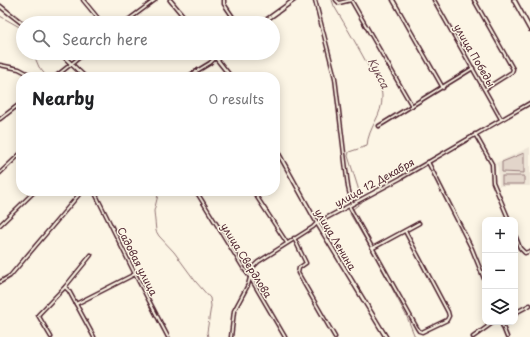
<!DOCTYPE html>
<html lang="en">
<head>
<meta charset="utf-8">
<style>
  body { margin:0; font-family:"Playpen Sans",sans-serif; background:#f6f6f6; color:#202124 }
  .controls { position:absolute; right:12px; bottom:12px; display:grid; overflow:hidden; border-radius:8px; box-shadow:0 2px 10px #0003 }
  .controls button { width:36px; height:36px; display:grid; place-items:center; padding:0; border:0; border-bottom:1px solid #e0e0e0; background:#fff; color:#202124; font:20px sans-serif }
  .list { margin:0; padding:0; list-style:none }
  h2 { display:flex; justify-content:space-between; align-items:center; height:52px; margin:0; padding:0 16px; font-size:17px }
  h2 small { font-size:13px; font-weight:400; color:#757577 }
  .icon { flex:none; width:22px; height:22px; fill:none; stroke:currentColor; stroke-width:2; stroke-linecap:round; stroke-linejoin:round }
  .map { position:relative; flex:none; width:530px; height:337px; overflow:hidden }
  .search { position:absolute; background:#fff; box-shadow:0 2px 10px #0003; left:16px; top:16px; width:264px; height:44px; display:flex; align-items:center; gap:10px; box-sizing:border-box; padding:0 14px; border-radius:22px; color:#757577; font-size:15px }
  .panel { position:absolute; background:#fff; box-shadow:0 2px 10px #0003; left:16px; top:72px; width:264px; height:124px; border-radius:16px }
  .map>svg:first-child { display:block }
  .built { fill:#eee5d7 }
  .green { fill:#e2d5ca; stroke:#967a7a }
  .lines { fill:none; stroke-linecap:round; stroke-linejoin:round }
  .stream { stroke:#917474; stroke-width:1 }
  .minor-casing { stroke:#4a1f2b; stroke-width:5 }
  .tertiary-casing { stroke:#4a1f2b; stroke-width:5.5 }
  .primary-casing { stroke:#4a1f2b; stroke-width:6 }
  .minor { stroke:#fcf5e5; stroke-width:2 }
  .tertiary { stroke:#fcf5e5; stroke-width:2.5 }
  .primary { stroke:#fcf5e5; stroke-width:3 }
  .labels { text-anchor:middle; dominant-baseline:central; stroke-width:3; stroke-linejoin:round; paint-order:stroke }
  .street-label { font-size:10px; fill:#4a1f2b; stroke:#fcf5e5 }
  .water-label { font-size:11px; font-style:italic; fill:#6d4950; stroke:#fcf5e5 }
</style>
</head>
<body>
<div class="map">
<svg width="530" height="337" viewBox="0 0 530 337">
  <rect width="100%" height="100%" fill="#fcf5e5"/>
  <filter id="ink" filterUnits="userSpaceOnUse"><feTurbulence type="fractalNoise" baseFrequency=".025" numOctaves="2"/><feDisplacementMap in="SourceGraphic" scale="8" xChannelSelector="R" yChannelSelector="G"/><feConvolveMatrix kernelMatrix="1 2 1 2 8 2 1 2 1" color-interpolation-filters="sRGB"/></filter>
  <g filter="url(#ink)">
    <!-- built -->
    <polygon class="built" points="530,147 530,186 499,186 498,168 496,163"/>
    <!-- green -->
    <g class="green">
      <polygon points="524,153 524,173 502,172 502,162"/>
      <rect x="502" y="176" width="22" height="8"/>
    </g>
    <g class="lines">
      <!-- stream -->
      <g class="stream">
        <path d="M332,0L334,6C347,28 360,50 372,73C376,80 382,88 382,96C383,116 368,127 367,146L349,152L348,156L361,197L362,202L353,209"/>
        <polyline points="0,16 23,29"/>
        <polyline points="33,53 39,67 47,77"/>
        <polyline points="159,191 154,211 156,231 159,236 174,252 196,282 210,298 211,306 207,332 208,337"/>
        <polyline points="351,212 350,214 375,256 407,317 415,337"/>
      </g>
      <defs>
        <g id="minor">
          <polyline points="83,0 102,23"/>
          <polyline points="224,0 224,4 237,23"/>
          <polyline points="315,0 335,78 348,187 352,204"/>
          <polyline points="336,0 339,3 351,0 412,106"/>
          <polyline points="393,0 443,88"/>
          <polyline points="434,0 501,119"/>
          <polyline points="474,0 513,69 512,72 485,89"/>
          <polyline points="124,23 155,0"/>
          <polyline points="0,65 19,69 34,77"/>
          <polyline points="55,77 85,53"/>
          <polyline points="187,77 210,63 215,58"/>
          <polyline points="0,119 21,103"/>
          <polyline points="379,126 473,68"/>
          <polyline points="475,134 492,164 493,182 509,220"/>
          <polyline points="428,162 472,249 485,281"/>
          <polyline points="0,173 21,153"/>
          <polyline points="94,191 135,274 168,337"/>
          <polyline points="196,191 244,269 250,277 285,337"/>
          <polyline points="253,191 287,243"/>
          <polyline points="349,206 417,328 419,331 422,332 447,320 449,316 448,312 405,231"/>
          <polyline points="0,225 35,191"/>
          <polyline points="515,235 520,248 525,253 530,251"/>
          <polyline points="294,238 306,263 299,268 298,273 335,337"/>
          <polyline points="373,248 419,223"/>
          <polyline points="0,282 10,276 82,191"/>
          <polyline points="65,287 69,291 94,337"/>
          <polyline points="76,304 135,274"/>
          <polyline points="515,313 530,305"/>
          <polyline points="501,322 507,337"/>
          <polyline points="51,337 38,315 65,287 91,255"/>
          <polyline points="231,337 234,311 248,285 253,267 258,262 313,227 317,223 401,178 530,103"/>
          <polyline points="473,337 494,322"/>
        </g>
        <g id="tertiary">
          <polyline points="170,0 189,23"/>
          <polyline points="0,6 23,24"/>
          <polyline points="262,23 294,0"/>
          <polyline points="60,53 85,77"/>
          <polyline points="212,53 231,77"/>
          <polyline points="215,58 220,53"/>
          <polyline points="275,147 317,223 386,337"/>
        </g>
        <polyline id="primary" points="514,0 530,29"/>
      </defs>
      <!-- minor casing -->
      <use href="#minor" class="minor-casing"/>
      <!-- tertiary casing -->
      <use href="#tertiary" class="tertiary-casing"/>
      <!-- primary casing -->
      <use href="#primary" class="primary-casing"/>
      <!-- minor -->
      <use href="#minor" class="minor"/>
      <!-- tertiary -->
      <use href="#tertiary" class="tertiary"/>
      <!-- primary -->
      <use href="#primary" class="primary"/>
    </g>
  </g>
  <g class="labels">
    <!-- street labels -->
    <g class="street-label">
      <text transform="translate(475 55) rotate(60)">улица Победы</text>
      <text transform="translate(374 182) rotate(-29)">улица 12 Декабря</text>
      <text transform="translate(336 239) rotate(59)">улица Ленина</text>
      <text transform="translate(247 260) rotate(58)">улица Свердлова</text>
      <text transform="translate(138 261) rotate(63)">Садовая улица</text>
    </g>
    <!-- water labels -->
    <g class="water-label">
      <text transform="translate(379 73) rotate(63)">Кукса</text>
    </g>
  </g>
</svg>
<div class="controls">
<button>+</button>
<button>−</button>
<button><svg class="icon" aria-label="layers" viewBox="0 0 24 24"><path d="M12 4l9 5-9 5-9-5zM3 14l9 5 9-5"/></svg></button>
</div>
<div class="search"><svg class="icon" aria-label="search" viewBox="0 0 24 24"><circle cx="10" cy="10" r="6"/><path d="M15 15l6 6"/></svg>Search here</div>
<section class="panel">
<h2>Nearby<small>0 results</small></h2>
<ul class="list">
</ul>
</section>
</div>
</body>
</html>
